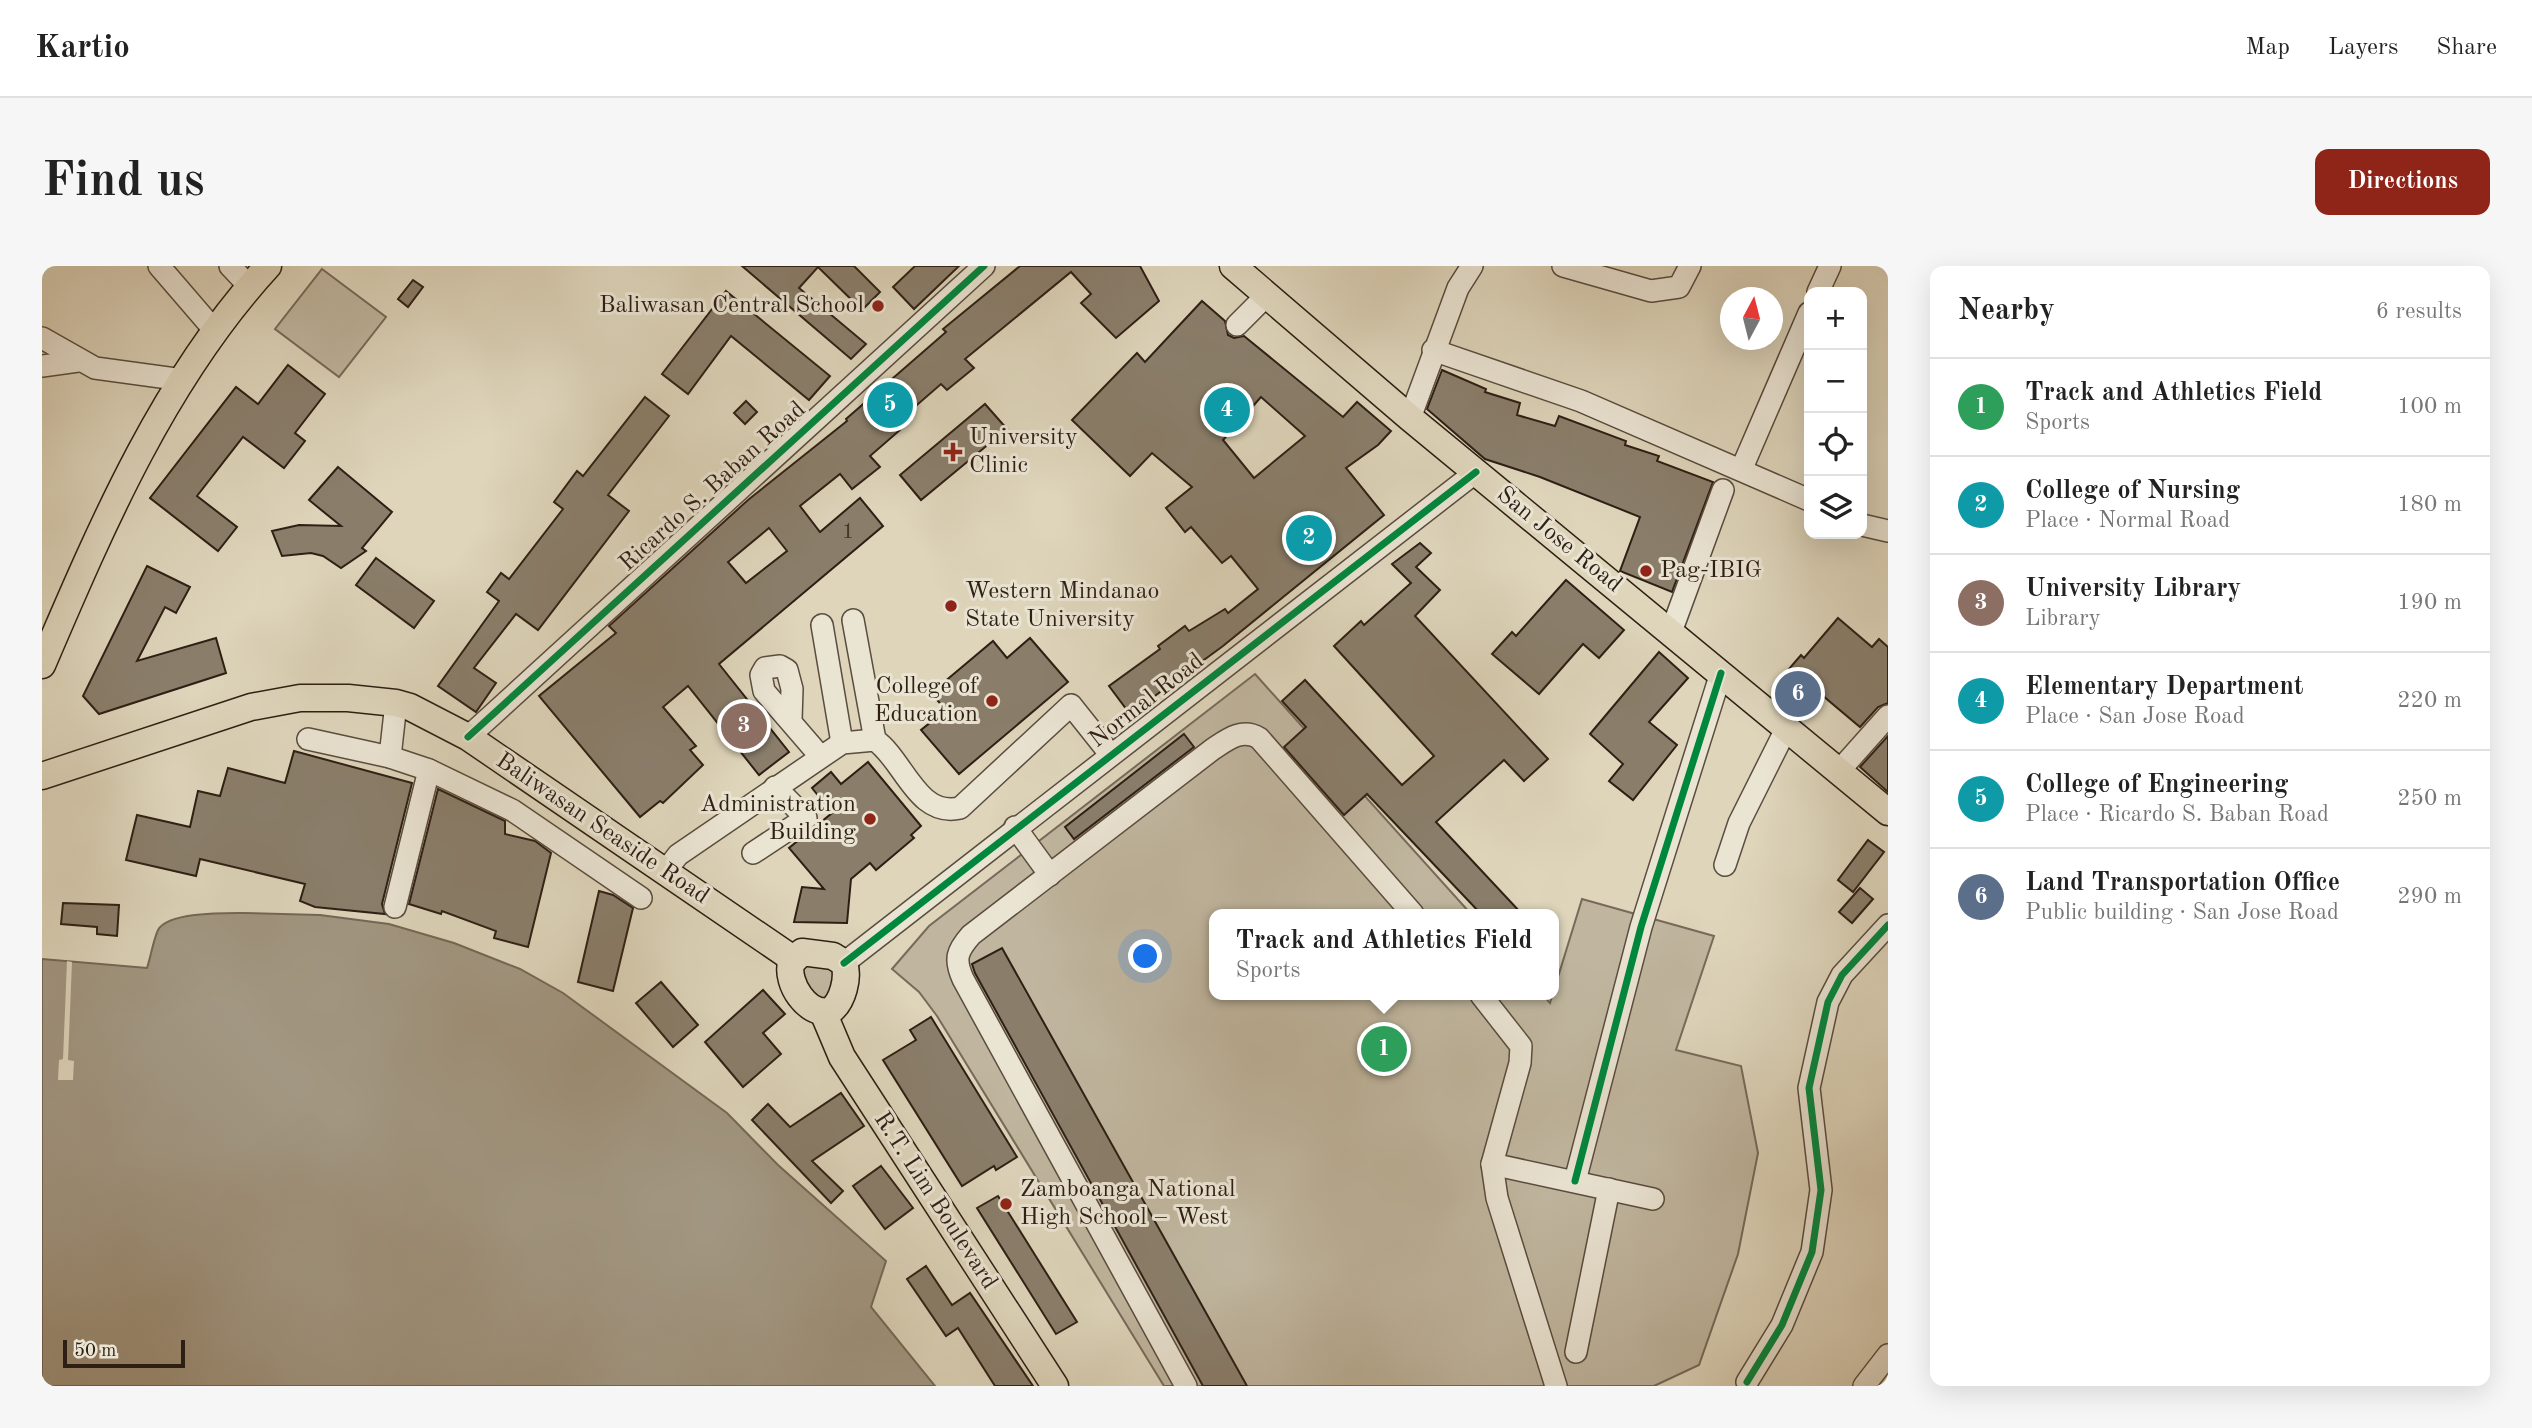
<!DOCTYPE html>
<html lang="en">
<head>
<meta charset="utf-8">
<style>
  body { margin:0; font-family:"Old Standard TT",serif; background:#f6f6f6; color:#222 }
  .controls { position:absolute; right:21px; top:21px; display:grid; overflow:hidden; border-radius:14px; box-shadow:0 7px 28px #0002 }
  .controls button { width:63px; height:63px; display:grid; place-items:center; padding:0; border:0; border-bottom:2px solid #e0e0e0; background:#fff; color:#222; font:35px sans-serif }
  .compass { position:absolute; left:1678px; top:21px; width:63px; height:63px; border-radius:50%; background:#fff; box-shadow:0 7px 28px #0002; rotate:7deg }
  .scale { position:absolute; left:21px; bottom:18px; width:122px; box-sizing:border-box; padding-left:7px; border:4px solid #2e1f14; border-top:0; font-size:19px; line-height:24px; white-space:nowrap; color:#2e1f14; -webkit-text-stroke:5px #eae4d3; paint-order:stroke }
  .you { position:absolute; left:1104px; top:691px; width:24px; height:24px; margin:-18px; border:5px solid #fff; border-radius:50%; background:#1a73e8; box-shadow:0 0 0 10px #1a73e833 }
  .badge { display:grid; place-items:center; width:46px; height:46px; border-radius:50%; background:#8f2418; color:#fff; font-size:23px; font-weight:700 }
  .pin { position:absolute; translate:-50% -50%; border:4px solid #fff; box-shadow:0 2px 7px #0006 }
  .popup { position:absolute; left:1167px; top:643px; width:350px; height:91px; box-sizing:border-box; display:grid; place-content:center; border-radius:14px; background:#fff; filter:drop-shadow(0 2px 5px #0005); font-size:23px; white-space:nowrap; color:#767676 }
  .popup b { font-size:26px; color:#222 }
  .popup::after { content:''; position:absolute; left:50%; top:100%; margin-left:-14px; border:14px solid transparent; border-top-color:#fff }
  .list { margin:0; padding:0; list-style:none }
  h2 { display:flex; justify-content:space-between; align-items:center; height:91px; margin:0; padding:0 28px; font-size:30px }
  h2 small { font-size:23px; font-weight:400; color:#767676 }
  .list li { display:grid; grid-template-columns:46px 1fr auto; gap:21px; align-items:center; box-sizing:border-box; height:98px; padding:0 28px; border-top:2px solid #e0e0e0 }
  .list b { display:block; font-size:26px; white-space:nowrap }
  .list p { margin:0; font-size:23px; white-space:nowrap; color:#767676 }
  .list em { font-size:23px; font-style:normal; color:#767676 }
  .icon { flex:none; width:38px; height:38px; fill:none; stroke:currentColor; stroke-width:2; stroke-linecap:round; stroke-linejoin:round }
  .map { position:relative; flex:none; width:1846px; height:1120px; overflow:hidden; border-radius:14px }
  header { display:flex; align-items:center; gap:42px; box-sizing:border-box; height:98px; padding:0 35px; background:#fff; border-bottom:2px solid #e0e0e0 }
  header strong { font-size:33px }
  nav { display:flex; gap:38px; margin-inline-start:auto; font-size:24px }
  .intro { display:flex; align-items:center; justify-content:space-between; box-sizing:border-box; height:168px; padding:0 42px }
  h1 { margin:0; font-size:49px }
  .button { padding:18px 32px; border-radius:14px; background:#8f2418; color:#fff; font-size:24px; font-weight:700 }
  main { display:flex; gap:42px; padding:0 42px }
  aside { flex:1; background:#fff; border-radius:14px; box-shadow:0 7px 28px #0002 }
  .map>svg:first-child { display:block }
  .green { fill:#c0b69f; stroke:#776a5a; stroke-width:2 }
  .water { fill:#a29782; stroke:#746756; stroke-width:2 }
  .pier { fill:#ded5bb }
  .building { fill:#8a7e6b; stroke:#2e1f14; stroke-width:2; fill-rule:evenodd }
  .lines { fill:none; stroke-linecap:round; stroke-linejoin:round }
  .minor-casing { stroke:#5a4c3e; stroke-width:24 }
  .major-casing { stroke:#2e1f14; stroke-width:29 }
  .minor { stroke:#eae4d3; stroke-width:21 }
  .major { stroke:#ded5bb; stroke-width:26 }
  .cycleway-casing { stroke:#eae4d3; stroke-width:11 }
  .cycleway { stroke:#00873e; stroke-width:7 }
  .poi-dot { fill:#8f2418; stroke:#eae4d3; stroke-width:2.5 }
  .labels { text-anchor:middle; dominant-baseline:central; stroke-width:6; stroke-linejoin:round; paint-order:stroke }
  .number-label { font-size:21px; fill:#45372a }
  .poi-label { font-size:24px; fill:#2e1f14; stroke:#eae4d3; text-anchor:start }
  .street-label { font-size:24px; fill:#2e1f14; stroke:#eae4d3 }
</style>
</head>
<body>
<header>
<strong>Kartio</strong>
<nav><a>Map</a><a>Layers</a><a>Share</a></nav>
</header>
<div class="intro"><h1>Find us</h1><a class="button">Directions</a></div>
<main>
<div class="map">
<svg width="1846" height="1120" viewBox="0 0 1846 1120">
  <rect width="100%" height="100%" fill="#ded5bb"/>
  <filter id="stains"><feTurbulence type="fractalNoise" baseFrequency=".00286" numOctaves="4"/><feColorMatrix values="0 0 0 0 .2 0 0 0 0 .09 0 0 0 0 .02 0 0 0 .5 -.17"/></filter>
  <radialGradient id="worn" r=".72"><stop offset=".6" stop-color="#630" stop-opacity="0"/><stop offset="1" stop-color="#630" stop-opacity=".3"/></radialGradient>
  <!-- green -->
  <g class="green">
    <polygon points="280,3 344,51 297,111 233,63"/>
    <polygon points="1213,408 1429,648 1172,648 1172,729 1501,729 1508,737 1540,633 1672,670 1634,784 1699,800 1716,887 1696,988 1657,1099 1612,1120 1122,1120 895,750 877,726 850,703 887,660"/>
    <polygon points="763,698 789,701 793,705 787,729 778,735 758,709"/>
  </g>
  <!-- water -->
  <path class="water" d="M201,647L278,649L347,658L412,677L478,703L521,727L685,847L736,899L844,995L829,1041L893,1120H0V693L105,702C109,690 111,675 116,664C126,646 182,647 201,647Z"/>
  <!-- pier -->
  <polygon class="pier" points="25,695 30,696 26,794 32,795 31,814 16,814 17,794 21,793"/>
  <!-- building -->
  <g class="building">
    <polygon points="700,0 812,0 838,26 820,44 776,1 757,22 824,78 809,93"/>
    <polygon points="873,0 917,0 872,43 851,21"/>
    <path d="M978,0H1098L1117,35L1074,72L1039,37L1049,28L1029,6L923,93L932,102L905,124L899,118L853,158L858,164L828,190L838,201L810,223L798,208L758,240L778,266L818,232L841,260L677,398L747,486L717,509L646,420L621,441L654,480L648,484L661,499L621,537L618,535L598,551L497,430L574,367L567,360L706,234L805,155L804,153L904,66L901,63ZM727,262L745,285L704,317L686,296Z"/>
    <polygon points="371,14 381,21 366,41 356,33"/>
    <polygon points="684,25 788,110 767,134 689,70 646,128 620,108"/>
    <path d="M1160,35L1183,55L1186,69L1192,72L1202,70L1301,151L1315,136L1349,165L1336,179L1304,202L1342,249L1181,380L1088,448L1067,420L1118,383L1116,380L1143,360L1147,365L1183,343L1186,347L1216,323L1189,290L1180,297L1149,261L1143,266L1124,242L1150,221L1110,187L1088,210L1030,154L1095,87L1103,96ZM1219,131L1263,170L1212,212L1181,174Z"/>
    <polygon points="246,99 283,128 253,167 263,175 242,202 201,171 155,230 195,261 176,285 108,232 194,121 216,138"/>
    <polygon points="1400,104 1444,123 1443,126 1478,137 1475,149 1513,160 1517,150 1584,175 1583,179 1617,190 1615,195 1671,216 1630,326 1578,305 1598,251 1498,211 1443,193 1385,143"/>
    <polygon points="603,131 627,150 566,229 587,245 496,364 474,348 432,402 454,417 434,446 396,420 457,335 445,326 459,307 467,313 521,243 512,236 535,205 541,210"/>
    <polygon points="704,135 715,146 703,158 692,147"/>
    <polygon points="943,138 965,163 879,234 858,209"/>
    <polygon points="296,201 350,246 320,282 324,285 299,302 281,290 269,287 240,290 230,265 257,259 299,260 267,234"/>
    <polygon points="1378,277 1389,287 1374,301 1398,324 1373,350 1506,493 1482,515 1462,494 1394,556 1480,648 1439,648 1325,528 1302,549 1242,481 1264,461 1240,435 1263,414 1360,519 1392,490 1292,380 1319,355 1322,359 1369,317 1350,298"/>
    <polygon points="334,292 392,335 372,362 314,319"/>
    <polygon points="105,300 148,321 134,347 123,341 95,395 174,372 184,407 57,448 41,430"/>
    <polygon points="1524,314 1582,364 1557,392 1541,378 1497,428 1450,388 1470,366 1474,370"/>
    <polygon points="1796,352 1830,381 1837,373 1846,381 1846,437 1836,441 1818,461 1781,430 1766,447 1734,418 1759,389 1762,392"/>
    <polygon points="988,372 1026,416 917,508 879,464 904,444 889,427 951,375 965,392"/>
    <polygon points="1617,386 1646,412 1607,456 1635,479 1591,534 1567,515 1581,498 1548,468"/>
    <polygon points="1142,468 1152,481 1032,573 1023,561"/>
    <polygon points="1846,470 1846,526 1818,501"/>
    <polygon points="252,485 370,517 340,638 343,648 273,641 258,635 263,618 158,593 154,610 84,594 95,549 148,561 156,525 178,530 186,502 243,517"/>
    <polygon points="826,496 879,560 869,569 872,572 834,604 828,597 809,613 805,657 752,656 760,621 782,623 747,582 790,547 770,522 789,506 799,518"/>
    <polygon points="396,523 463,555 463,568 493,575 509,587 486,681 452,672 454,665 400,645 399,648 367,638"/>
    <polygon points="1826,574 1842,586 1811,626 1796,614"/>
    <polygon points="1818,622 1831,633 1810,657 1797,646"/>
    <polygon points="557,625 571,629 591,642 571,725 536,716"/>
    <polygon points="21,637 77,639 75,670 55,668 55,661 19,658"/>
    <polygon points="960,682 1205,1120 1161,1120 933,707 930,698"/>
    <polygon points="619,716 656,759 631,781 594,737"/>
    <polygon points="721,724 743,748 721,767 739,788 701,821 663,776"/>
    <polygon points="889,751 975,891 954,904 952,900 920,920 841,794 874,774 868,764"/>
    <polygon points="799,827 822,860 770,895 801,925 789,937 710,854 726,838 748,861"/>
    <polygon points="839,900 871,942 843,963 811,920"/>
    <polygon points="956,930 1035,1056 1014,1068 935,942"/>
    <polygon points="884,1000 910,1039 928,1027 991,1120 953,1120 916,1062 904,1070 865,1013"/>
  </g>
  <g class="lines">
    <defs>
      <g id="minor">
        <polyline points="117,0 173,65"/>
        <polyline points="188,0 207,20"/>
        <polyline points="1521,0 1609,25 1637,21 1648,0"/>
        <polyline points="1776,26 1788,0"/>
        <polyline points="1195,59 1225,29"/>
        <polyline points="0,72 53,102 141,114"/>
        <polyline points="1391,84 1539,135 1767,234"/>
        <polyline points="0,100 36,95"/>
        <polyline points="1368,152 1416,22 1430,0"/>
        <polyline points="1700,202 1767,47"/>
        <polyline points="1820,259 1846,265"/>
        <polyline points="811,354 833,474"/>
        <polyline points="780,359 800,477"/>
        <polyline points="1629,366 1681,224"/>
        <polyline points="749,454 750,423 745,404 738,400 723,402 719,409 722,425 778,490"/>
        <polyline points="426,471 942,0"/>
        <polyline points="266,473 348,491 387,504 353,641"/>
        <polyline points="348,491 354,437"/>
        <polyline points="387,504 470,544 599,632"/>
        <polyline points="1797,505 1846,450"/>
        <polyline points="973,561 1008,609"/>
        <polyline points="711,587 764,552 733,521"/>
        <polyline points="1683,599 1697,557 1745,461"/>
        <path d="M623,606L636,589L800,477L833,474C862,494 875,552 918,542L1029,439L1068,488"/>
        <polyline points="802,697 1434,206"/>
        <polyline points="1439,729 1479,780 1478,797 1450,898 1455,932 1514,1120"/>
        <polyline points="1450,898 1611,933"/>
        <polyline points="1533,915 1599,661 1679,407"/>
        <polyline points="1534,1086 1567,923"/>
        <polyline points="1705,1116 1740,1059 1770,986 1779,924 1767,822 1786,736 1800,709 1846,659"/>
        <path d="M1144,1120L921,713C912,693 915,685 929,669L1171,483C1186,473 1200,462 1217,472L1371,648"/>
        <polyline points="1822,1120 1846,1089"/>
      </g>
      <g id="major">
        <polyline points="1191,0 1368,152 1846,546"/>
        <path d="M0,399C60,259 122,113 226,0"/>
        <polyline points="0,510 209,441 258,432 306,432 354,437 368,441 426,471 751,693"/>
        <path d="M760,686L791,690L802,697C807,711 801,736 788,745C765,750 744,717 749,697Z"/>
        <polyline points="781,746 800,791 1013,1120"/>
      </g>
    </defs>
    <!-- minor casing -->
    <use href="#minor" class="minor-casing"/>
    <!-- major casing -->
    <use href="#major" class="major-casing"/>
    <!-- minor -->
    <use href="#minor" class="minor"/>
    <!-- major -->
    <use href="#major" class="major"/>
    <defs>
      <g id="cycleway">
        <polyline points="426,471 942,0"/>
        <polyline points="802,697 1434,206"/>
        <polyline points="1533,915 1599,661 1679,407"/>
        <polyline points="1705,1116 1740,1059 1770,986 1779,924 1767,822 1786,736 1800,709 1846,659"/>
      </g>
    </defs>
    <!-- cycleway casing -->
    <use href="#cycleway" class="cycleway-casing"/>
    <!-- cycleway -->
    <use href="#cycleway" class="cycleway"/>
  </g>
  <!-- markers -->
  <g class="poi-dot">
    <circle cx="836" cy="40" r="7"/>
    <path d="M907.5 175.5h7v7h7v7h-7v7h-7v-7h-7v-7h7z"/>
    <circle cx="1604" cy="305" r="7"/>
    <circle cx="909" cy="340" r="7"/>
    <circle cx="950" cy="435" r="7"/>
    <circle cx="828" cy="553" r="7"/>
    <circle cx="964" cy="938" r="7"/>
  </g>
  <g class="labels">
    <!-- number labels -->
    <g class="number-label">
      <text x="806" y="266">1</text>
    </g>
    <!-- poi labels -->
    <g class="poi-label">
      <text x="822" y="40" text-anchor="end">Baliwasan Central School</text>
      <text x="927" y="172">University<tspan x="927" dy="28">Clinic</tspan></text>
      <text x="1618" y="305">Pag-IBIG</text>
      <text x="923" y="326">Western Mindanao<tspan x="923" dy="28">State University</tspan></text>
      <text x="936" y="421" text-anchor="end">College of<tspan x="936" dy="28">Education</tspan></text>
      <text x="814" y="539" text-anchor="end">Administration<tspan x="814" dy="28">Building</tspan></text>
      <text x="978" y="924">Zamboanga National<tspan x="978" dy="28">High School – West</tspan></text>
    </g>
    <!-- street labels -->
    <g class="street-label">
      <text transform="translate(671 221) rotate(-42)">Ricardo S. Baban Road</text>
      <text transform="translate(1517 274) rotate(39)">San Jose Road</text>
      <text transform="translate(1105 435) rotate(-38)">Normal Road</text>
      <text transform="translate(560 563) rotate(34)">Baliwasan Seaside Road</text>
      <text transform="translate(893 935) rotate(57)">R.T. Lim Boulevard</text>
    </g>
  </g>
  <rect width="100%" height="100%" filter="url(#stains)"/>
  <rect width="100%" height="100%" fill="url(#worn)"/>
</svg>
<div class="controls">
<button>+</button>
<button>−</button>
<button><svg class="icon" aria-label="locate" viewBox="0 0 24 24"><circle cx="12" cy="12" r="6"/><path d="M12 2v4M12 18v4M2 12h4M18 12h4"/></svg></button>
<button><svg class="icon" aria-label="layers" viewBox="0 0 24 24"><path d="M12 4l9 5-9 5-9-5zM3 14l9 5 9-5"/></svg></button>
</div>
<svg class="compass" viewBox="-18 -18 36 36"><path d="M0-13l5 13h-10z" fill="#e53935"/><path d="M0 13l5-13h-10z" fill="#767676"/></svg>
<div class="scale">50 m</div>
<div class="you"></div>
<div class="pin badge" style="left:1342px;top:783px;background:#2e9e5b">1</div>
<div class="popup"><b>Track and Athletics Field</b>Sports</div>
<div class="pin badge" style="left:1267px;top:272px;background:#0f9aa8">2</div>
<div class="pin badge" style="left:702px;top:460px;background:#8d6e63">3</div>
<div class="pin badge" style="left:1185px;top:144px;background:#0f9aa8">4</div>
<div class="pin badge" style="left:848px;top:139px;background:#0f9aa8">5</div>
<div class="pin badge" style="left:1756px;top:428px;background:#5c6f8a">6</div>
</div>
<aside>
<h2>Nearby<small>6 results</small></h2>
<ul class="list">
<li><span class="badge" style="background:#2e9e5b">1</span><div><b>Track and Athletics Field</b><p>Sports</p></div><em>100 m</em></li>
<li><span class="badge" style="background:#0f9aa8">2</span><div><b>College of Nursing</b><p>Place · Normal Road</p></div><em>180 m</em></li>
<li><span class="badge" style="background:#8d6e63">3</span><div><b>University Library</b><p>Library</p></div><em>190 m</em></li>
<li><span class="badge" style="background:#0f9aa8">4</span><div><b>Elementary Department</b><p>Place · San Jose Road</p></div><em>220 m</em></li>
<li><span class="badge" style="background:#0f9aa8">5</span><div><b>College of Engineering</b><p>Place · Ricardo S. Baban Road</p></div><em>250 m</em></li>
<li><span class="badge" style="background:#5c6f8a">6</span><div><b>Land Transportation Office</b><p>Public building · San Jose Road</p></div><em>290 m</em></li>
</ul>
</aside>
</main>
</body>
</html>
